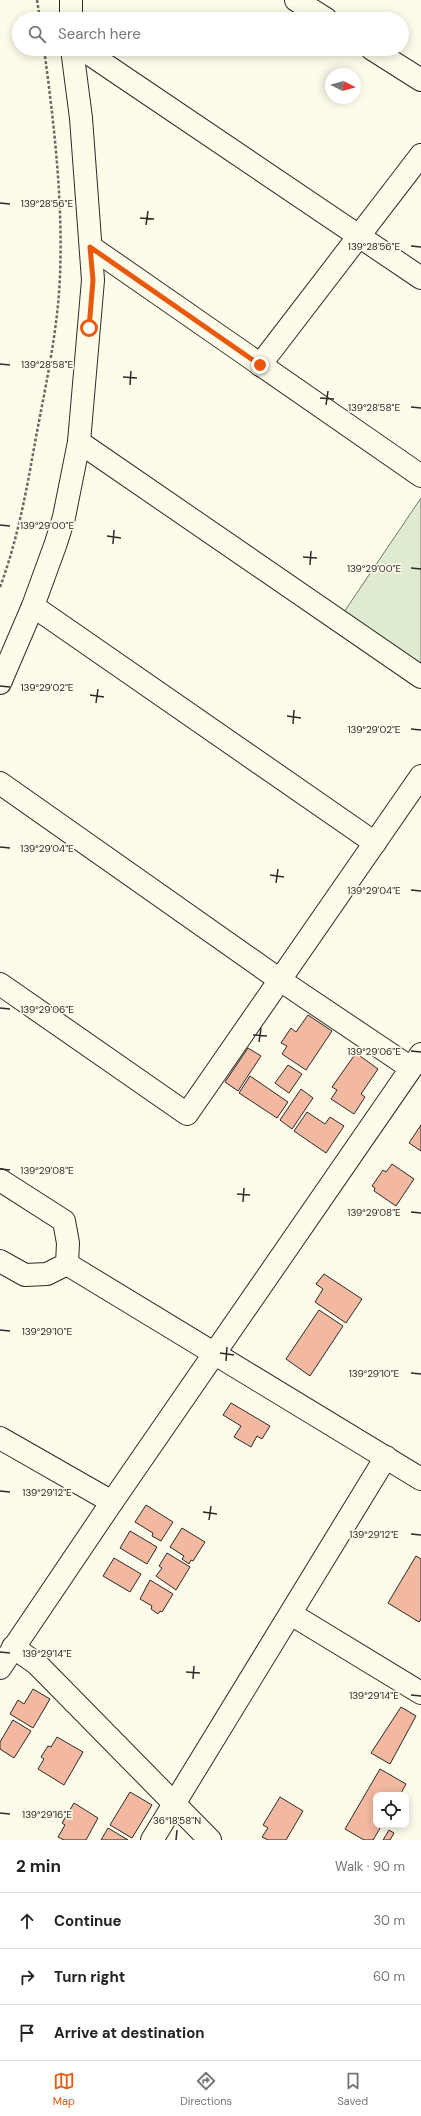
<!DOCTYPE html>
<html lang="en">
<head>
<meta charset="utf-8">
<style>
  body { margin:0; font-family:"DM Sans",sans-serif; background:#f6f6f6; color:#222 }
  .controls { position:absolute; right:12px; bottom:12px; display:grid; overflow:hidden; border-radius:8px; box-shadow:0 2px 10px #0003 }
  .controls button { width:36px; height:36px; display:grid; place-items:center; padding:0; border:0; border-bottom:1px solid #e0e0e0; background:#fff; color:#222; font:20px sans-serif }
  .compass { position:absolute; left:325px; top:68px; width:36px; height:36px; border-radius:50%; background:#fff; box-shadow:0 2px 10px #0003; rotate:96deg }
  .stop { position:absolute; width:12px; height:12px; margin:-9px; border:3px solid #ea580c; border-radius:50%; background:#fff }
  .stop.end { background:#ea580c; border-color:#fff; box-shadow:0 1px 4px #0008 }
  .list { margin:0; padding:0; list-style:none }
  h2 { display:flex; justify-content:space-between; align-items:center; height:52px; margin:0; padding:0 16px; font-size:17px }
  h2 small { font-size:13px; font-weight:400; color:#767676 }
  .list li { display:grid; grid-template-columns:26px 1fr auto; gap:12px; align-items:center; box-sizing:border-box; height:56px; padding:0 16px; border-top:1px solid #e0e0e0 }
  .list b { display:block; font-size:15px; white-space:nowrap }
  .list em { font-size:13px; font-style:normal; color:#767676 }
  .icon { flex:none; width:22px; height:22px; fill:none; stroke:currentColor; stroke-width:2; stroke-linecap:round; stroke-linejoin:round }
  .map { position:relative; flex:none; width:421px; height:1840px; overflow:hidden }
  .search { position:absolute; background:#fff; box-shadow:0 2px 10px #0003; left:12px; right:12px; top:12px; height:44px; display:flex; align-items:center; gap:10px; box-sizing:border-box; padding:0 14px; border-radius:22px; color:#767676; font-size:15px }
  .sheet { height:220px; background:#fff }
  nav { display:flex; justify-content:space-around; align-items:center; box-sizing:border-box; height:56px; border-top:1px solid #e0e0e0; background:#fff; font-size:11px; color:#767676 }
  nav a { display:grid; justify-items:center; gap:2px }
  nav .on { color:#ea580c }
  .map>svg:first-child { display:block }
  .green { fill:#deebd1; stroke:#74746e }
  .building { fill:#f2b8a0; stroke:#2b2b2b }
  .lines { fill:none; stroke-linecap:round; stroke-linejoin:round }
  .minor-casing { stroke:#2b2b2b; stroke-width:24 }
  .path { stroke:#6a6964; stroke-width:2.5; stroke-dasharray:3 2; stroke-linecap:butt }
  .minor { stroke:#fdfbea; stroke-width:22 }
  .route { stroke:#ea580c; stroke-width:5 }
  .ticks { fill:none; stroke:#2b2b2b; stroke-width:1.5 }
  .ticks-label { font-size:10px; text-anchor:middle; fill:#2b2b2b; stroke:#fdfbea; stroke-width:3; stroke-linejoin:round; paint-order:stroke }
</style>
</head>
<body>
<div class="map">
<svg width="421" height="1840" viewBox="0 0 421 1840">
  <rect width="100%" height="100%" fill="#fdfbea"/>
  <!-- green -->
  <polygon class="green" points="421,498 421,665 344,612"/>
  <!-- building -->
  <g class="building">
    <polygon points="308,1015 332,1031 306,1070 282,1054 287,1046 281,1043 291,1028 296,1032"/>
    <polygon points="248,1048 261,1056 238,1091 225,1082"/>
    <polygon points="356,1053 378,1069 361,1094 365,1097 354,1114 331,1099 337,1090 332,1087"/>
    <polygon points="288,1065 302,1074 289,1093 275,1083"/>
    <polygon points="250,1076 288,1102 277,1118 239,1093"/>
    <polygon points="301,1089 313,1098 292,1129 280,1120"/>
    <polygon points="307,1112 325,1124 330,1117 344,1126 326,1153 294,1131"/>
    <polygon points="421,1125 421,1151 409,1143"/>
    <polygon points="392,1164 414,1179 396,1206 374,1191 375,1188 372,1186 383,1170 386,1172"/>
    <polygon points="324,1274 362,1299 346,1323 315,1302 323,1289 316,1284"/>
    <polygon points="319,1310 343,1326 310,1376 286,1359"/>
    <polygon points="231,1403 270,1426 262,1439 257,1436 251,1447 234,1437 241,1426 223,1415"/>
    <polygon points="146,1505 173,1522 161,1541 152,1536 153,1533 135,1522"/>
    <polygon points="182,1528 205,1542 193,1561 191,1560 189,1564 182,1559 184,1556 170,1547"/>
    <polygon points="130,1531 157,1547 147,1564 120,1548"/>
    <polygon points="167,1553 190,1567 176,1590 156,1576 162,1568 159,1566"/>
    <polygon points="416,1556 421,1559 421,1619 419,1622 388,1603"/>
    <polygon points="114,1558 141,1574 130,1592 103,1576"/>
    <polygon points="150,1580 173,1594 162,1612 160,1611 158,1614 151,1609 152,1606 140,1599"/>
    <polygon points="33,1689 50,1699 33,1728 10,1714 18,1700 24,1704"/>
    <polygon points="401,1707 416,1716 390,1764 371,1753"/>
    <polygon points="13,1720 31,1731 14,1758 0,1749 0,1742"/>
    <polygon points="57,1737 83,1752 64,1785 38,1769 44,1759 41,1757 48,1746 51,1747"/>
    <polygon points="380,1769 406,1784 400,1795 376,1795 376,1825 382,1825 373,1840 364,1840 345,1829"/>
    <polygon points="130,1792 152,1805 132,1838 110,1825"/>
    <polygon points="280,1797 303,1811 286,1840 268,1840 262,1837 268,1828 263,1825"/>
    <polygon points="74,1803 98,1818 86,1840 64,1840 58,1837 65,1825 62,1823"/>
    <polygon points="108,1828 128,1840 101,1840"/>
    <polygon points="389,1830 394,1833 390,1840 383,1840"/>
  </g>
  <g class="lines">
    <defs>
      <g id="minor">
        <polyline points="71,0 71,19"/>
        <polyline points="296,0 326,19"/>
        <polyline points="82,49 421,278"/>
        <polyline points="372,49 421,80"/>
        <polyline points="91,247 421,476"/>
        <polyline points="260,365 421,155"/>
        <polyline points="79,442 421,677"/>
        <polyline points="33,606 375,843"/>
        <polyline points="0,683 33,606 56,543 64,517 79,442 93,280 81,118 72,49"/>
        <polyline points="0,783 280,980 411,1068"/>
        <polyline points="0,984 187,1114 421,776"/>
        <polyline points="0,1180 64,1221 68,1243 67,1264 47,1274 25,1275 0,1261"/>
        <polyline points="67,1264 421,1479"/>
        <polyline points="0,1438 112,1502"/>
        <polyline points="291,1614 421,1693"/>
        <polyline points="13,1647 37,1664 210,1840"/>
        <polyline points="0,1668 112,1502 421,1054"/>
        <polyline points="152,1840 386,1457"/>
      </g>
    </defs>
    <!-- minor casing -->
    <use href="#minor" class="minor-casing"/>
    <!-- path -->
    <g class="path">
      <polyline points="37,0 40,19"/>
      <path d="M0,587C18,539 27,488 36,437C46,384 58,329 60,275C63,200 54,123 44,49"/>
    </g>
    <!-- minor -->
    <use href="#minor" class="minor"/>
  </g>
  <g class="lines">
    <!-- route -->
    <polyline class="route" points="89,328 93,280 90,247 260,365"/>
  </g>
  <!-- ticks -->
  <path class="ticks" d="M0,203L10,204M140,218L154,219M146,225L148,211M411,246L421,247M0,364L10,365M123,377L137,378M130,385L131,371M320,398L334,399M326,405L328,391M411,407L421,408M0,525L10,526M107,536L121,538M113,544L114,530M303,557L317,558M310,565L311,551M411,568L421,569M0,686L10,687M90,695L104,697M96,703L98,689M287,716L301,718M293,724L294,710M411,729L421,730M0,847L10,848M270,875L284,877M276,883L278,869M411,890L421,891M0,1008L10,1009M253,1035L267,1036M259,1042L261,1028M411,1051L421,1052M0,1169L10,1170M237,1194L250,1195M243,1202L244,1188M411,1212L421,1213M0,1330L10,1331M220,1353L234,1355M226,1361L227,1347M411,1373L421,1374M0,1491L10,1492M203,1512L217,1514M209,1520L211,1506M411,1534L421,1535M0,1652L10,1653M186,1672L200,1673M193,1679L194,1666M411,1695L421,1696M0,1813L10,1814M176,1840L177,1830"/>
  <g class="ticks-label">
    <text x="47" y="207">139°28'56"E</text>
    <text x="374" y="250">139°28'56"E</text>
    <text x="47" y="368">139°28'58"E</text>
    <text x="374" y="411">139°28'58"E</text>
    <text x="47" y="529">139°29'00"E</text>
    <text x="374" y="572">139°29'00"E</text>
    <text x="47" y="691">139°29'02"E</text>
    <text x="374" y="733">139°29'02"E</text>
    <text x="47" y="852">139°29'04"E</text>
    <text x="374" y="894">139°29'04"E</text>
    <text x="47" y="1013">139°29'06"E</text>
    <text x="374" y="1055">139°29'06"E</text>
    <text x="47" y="1174">139°29'08"E</text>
    <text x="374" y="1216">139°29'08"E</text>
    <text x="47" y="1335">139°29'10"E</text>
    <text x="374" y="1377">139°29'10"E</text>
    <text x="47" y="1496">139°29'12"E</text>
    <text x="374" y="1538">139°29'12"E</text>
    <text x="47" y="1657">139°29'14"E</text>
    <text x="374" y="1699">139°29'14"E</text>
    <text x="47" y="1818">139°29'16"E</text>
    <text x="177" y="1824">36°18'58"N</text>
  </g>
</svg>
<div class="controls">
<button><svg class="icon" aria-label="locate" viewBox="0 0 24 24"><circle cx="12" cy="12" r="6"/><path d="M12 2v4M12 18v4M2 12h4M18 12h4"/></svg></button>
</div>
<svg class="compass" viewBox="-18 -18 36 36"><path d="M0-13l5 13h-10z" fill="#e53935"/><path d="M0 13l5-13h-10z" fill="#767676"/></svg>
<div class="stop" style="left:89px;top:328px"></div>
<div class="stop end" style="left:260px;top:365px"></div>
<div class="search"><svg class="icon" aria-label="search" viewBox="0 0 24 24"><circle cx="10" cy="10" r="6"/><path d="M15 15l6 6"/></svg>Search here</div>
</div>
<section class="sheet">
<h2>2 min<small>Walk · 90 m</small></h2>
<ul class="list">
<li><svg class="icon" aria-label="ahead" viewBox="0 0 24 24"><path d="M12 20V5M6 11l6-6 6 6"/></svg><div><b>Continue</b></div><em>30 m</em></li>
<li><svg class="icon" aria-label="right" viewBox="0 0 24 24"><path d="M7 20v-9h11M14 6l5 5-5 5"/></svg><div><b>Turn right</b></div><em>60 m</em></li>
<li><svg class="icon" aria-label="arrive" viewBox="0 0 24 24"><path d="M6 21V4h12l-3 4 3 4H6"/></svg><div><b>Arrive at destination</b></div></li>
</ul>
</section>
<nav>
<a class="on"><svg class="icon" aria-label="map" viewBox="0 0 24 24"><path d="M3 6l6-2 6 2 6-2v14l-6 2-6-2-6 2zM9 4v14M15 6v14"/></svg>Map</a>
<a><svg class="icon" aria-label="directions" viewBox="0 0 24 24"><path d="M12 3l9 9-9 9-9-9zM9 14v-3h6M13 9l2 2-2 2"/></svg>Directions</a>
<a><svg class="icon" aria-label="saved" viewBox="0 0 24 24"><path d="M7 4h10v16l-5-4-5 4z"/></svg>Saved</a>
</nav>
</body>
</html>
